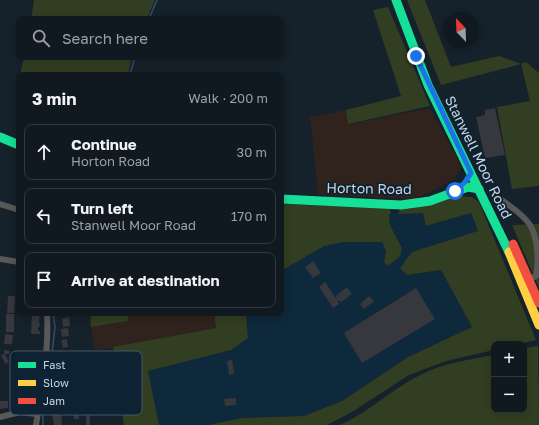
<!DOCTYPE html>
<html lang="en">
<head>
<meta charset="utf-8">
<style>
  body { margin:0; font-family:"Golos Text",sans-serif; background:#1e262d; color:#f1f3f6 }
  .controls { position:absolute; right:12px; bottom:12px; display:grid; overflow:hidden; border-radius:8px; box-shadow:0 2px 10px #0003 }
  .controls button { width:36px; height:36px; display:grid; place-items:center; padding:0; border:0; border-bottom:1px solid #30383e; background:#101920; color:#f1f3f6; font:20px sans-serif }
  .compass { position:absolute; left:443px; top:12px; width:36px; height:36px; border-radius:50%; background:#101920; box-shadow:0 2px 10px #0003; rotate:337deg }
  .stop { position:absolute; width:12px; height:12px; margin:-9px; border:3px solid #1a73e8; border-radius:50%; background:#fff }
  .stop.end { background:#1a73e8; border-color:#fff; box-shadow:0 1px 4px #0008 }
  .list { margin:0; padding:0; list-style:none }
  h2 { display:flex; justify-content:space-between; align-items:center; height:52px; margin:0; padding:0 16px; font-size:17px }
  h2 small { font-size:13px; font-weight:400; color:#9ca0a5 }
  .list li { display:grid; grid-template-columns:26px 1fr auto; gap:12px; align-items:center; box-sizing:border-box; height:56px; margin:0 8px 8px; padding:0 8px; border:1px solid #30383e; border-radius:8px }
  .list b { display:block; font-size:15px; white-space:nowrap }
  .list p { margin:0; font-size:13px; white-space:nowrap; color:#9ca0a5 }
  .list em { font-size:13px; font-style:normal; color:#9ca0a5 }
  .icon { flex:none; width:22px; height:22px; fill:none; stroke:currentColor; stroke-width:2; stroke-linecap:round; stroke-linejoin:round }
  .map { position:relative; flex:none; width:539px; height:425px; overflow:hidden }
  .search { position:absolute; background:#101920; box-shadow:0 2px 10px #0003; left:16px; top:16px; width:268px; height:44px; display:flex; align-items:center; gap:10px; box-sizing:border-box; padding:0 14px; border-radius:8px; color:#9ca0a5; font-size:15px }
  .panel { position:absolute; background:#101920; box-shadow:0 2px 10px #0003; left:16px; top:72px; width:268px; height:244px; border-radius:8px }
  .map>svg:first-child { display:block }
  .commercial { fill:#30231d }
  .built { fill:#0e283c }
  .green { fill:#323e21 }
  .lines { fill:none; stroke-linecap:round; stroke-linejoin:round }
  .stream { stroke:#354c6d; stroke-width:1.5 }
  .building { fill:#37373e }
  .street { stroke:#585856; stroke-width:6 }
  .fast { stroke:#16e098; stroke-width:9 }
  .slow { stroke:#ffcf43; stroke-width:9 }
  .jam { stroke:#f24e42; stroke-width:9 }
  .route { stroke:#1a73e8; stroke-width:5 }
  .labels { text-anchor:middle; dominant-baseline:central; stroke-width:3.5; stroke-linejoin:round; paint-order:stroke }
  .street-label { font-size:14px; fill:#c8d5e0; stroke:#0d2233 }
  .key { fill:#0d2233; stroke:#455867; stroke-width:1 }
  .key-label { font-size:11px; fill:#c8d5e0 }
</style>
</head>
<body>
<div class="map">
<svg width="539" height="425" viewBox="0 0 539 425">
  <rect width="100%" height="100%" fill="#15212b"/>
  <!-- commercial -->
  <g class="commercial">
    <polygon points="430,108 462,167 455,178 435,190 415,199 318,195 310,117 346,110 349,124"/>
    <polygon points="128,313 214,313 216,328 95,351 91,327 128,321"/>
  </g>
  <!-- built -->
  <polygon class="built" points="389,213 423,213 427,226 471,213 478,231 429,247 407,275 441,270 472,327 408,357 342,401 304,416 242,418 208,425 159,425 148,371 231,350 248,338 246,313 281,313 281,271 324,245 344,242 382,242 386,251 384,262 388,265 399,240 390,225"/>
  <!-- green -->
  <g class="green">
    <polygon points="34,0 155,0 147,19 31,19"/>
    <polygon points="407,0 425,0 451,67 499,56 521,64 526,62 539,73 539,186 512,189 497,107 530,101 521,64 441,85"/>
    <polygon points="388,7 430,106 348,124 346,110 401,96 373,10"/>
    <polygon points="24,57 132,57 128,75 20,75"/>
    <polygon points="456,196 472,197 479,202 536,340 519,344 494,344 494,350 446,361 409,375 352,412 327,425 208,425 242,418 304,416 342,401 408,357 472,327 441,270 407,275 400,268 412,252 478,231 471,213 426,226 423,213 398,214 400,209"/>
    <polygon points="281,204 390,208 391,214 389,214 390,225 402,248 400,256 388,266 384,262 386,251 382,242 344,242 324,246 281,271"/>
    <polygon points="539,224 539,288 512,225"/>
    <polygon points="90,313 128,313 128,321 91,327"/>
    <polygon points="214,313 246,313 248,338 231,350 148,371 159,425 124,425 113,347 216,328"/>
    <path d="M538,346L539,425H340C369,412 392,389 420,375C443,363 469,360 494,355V410H524V348Z"/>
  </g>
  <g class="lines">
    <!-- stream -->
    <g class="stream">
      <polyline points="149,19 157,0"/>
      <polyline points="130,75 135,57"/>
      <polyline points="52,353 55,327 53,313"/>
      <polyline points="43,425 43,411 51,365"/>
    </g>
  </g>
  <!-- building -->
  <g class="building">
    <polygon points="495,108 505,155 485,158 476,117 485,115 485,110"/>
    <polygon points="313,261 321,273 313,278 305,267"/>
    <polygon points="325,282 337,300 336,296 347,287 352,294 341,302 339,300 338,301 339,304 333,308 319,287"/>
    <polygon points="416,288 435,319 362,363 344,333"/>
    <polygon points="8,296 15,296 14,313 7,313"/>
    <polygon points="369,296 374,301 364,309 360,304"/>
    <rect x="6" y="314" width="8" height="18"/>
    <polygon points="32,314 40,315 39,321 40,327 38,327 38,331 40,331 40,334 31,334"/>
    <polygon points="69,317 70,326 63,327 62,319"/>
    <polygon points="68,328 69,336 62,337 61,329"/>
    <polygon points="5,334 13,335 12,344 4,344"/>
    <polygon points="67,339 68,347 63,348 61,340"/>
    <polygon points="4,350 10,351 9,354 5,354 9,362 5,364 1,355 4,354"/>
    <polygon points="232,360 234,374 229,375 227,361"/>
    <polygon points="236,398 236,405 225,406 224,399"/>
    <polygon points="0,401 8,401 8,408 0,409"/>
    <rect x="86" y="407" width="4" height="18"/>
    <rect x="74" y="410" width="5" height="9"/>
    <polygon points="61,411 62,425 54,425 52,412"/>
  </g>
  <g class="lines">
    <!-- street -->
    <g class="street">
      <path d="M502,200C512,208 524,215 530,225C538,238 539,262 536,276L530,279"/>
      <polyline points="0,204 19,210"/>
      <polyline points="0,259 19,262"/>
      <polyline points="0,417 20,412 37,414"/>
      <path d="M36,425C42,388 49,351 47,313"/>
    </g>
    <!-- fast -->
    <g class="fast">
      <polyline points="396,0 428,85 509,252"/>
      <polyline points="0,137 19,145"/>
      <polyline points="281,199 401,205 430,201 468,187 479,189"/>
    </g>
    <!-- slow -->
    <polyline class="slow" points="509,252 539,325"/>
    <!-- jam -->
    <polyline class="jam" points="513,244 539,303"/>
  </g>
  <g class="lines">
    <!-- route -->
    <polyline class="route" points="416,56 471,173 465,182 455,191"/>
  </g>
  <g class="labels">
    <!-- street labels -->
    <g class="street-label">
      <text transform="translate(479 157) rotate(64)">Stanwell Moor Road</text>
      <text transform="translate(369 188) rotate(1)">Horton Road</text>
    </g>
  </g>
  <!-- legend -->
  <rect x="10" y="351" width="132" height="64" rx="6" class="key"/>
  <rect x="18" y="362" width="18" height="6" fill="#16e098"/>
  <rect x="18" y="380" width="18" height="6" fill="#ffcf43"/>
  <rect x="18" y="398" width="18" height="6" fill="#f24e42"/>
  <g class="key-label">
    <text x="43" y="369">Fast</text>
    <text x="43" y="387">Slow</text>
    <text x="43" y="405">Jam</text>
  </g>
</svg>
<div class="controls">
<button>+</button>
<button>−</button>
</div>
<svg class="compass" viewBox="-18 -18 36 36"><path d="M0-13l5 13h-10z" fill="#e53935"/><path d="M0 13l5-13h-10z" fill="#9ca0a5"/></svg>
<div class="stop" style="left:455px;top:191px"></div>
<div class="stop end" style="left:416px;top:56px"></div>
<div class="search"><svg class="icon" aria-label="search" viewBox="0 0 24 24"><circle cx="10" cy="10" r="6"/><path d="M15 15l6 6"/></svg>Search here</div>
<section class="panel">
<h2>3 min<small>Walk · 200 m</small></h2>
<ul class="list">
<li><svg class="icon" aria-label="ahead" viewBox="0 0 24 24"><path d="M12 20V5M6 11l6-6 6 6"/></svg><div><b>Continue</b><p>Horton Road</p></div><em>30 m</em></li>
<li><svg class="icon" aria-label="left" viewBox="0 0 24 24"><path d="M17 20v-9H6M10 6l-5 5 5 5"/></svg><div><b>Turn left</b><p>Stanwell Moor Road</p></div><em>170 m</em></li>
<li><svg class="icon" aria-label="arrive" viewBox="0 0 24 24"><path d="M6 21V4h12l-3 4 3 4H6"/></svg><div><b>Arrive at destination</b></div></li>
</ul>
</section>
</div>
</body>
</html>
